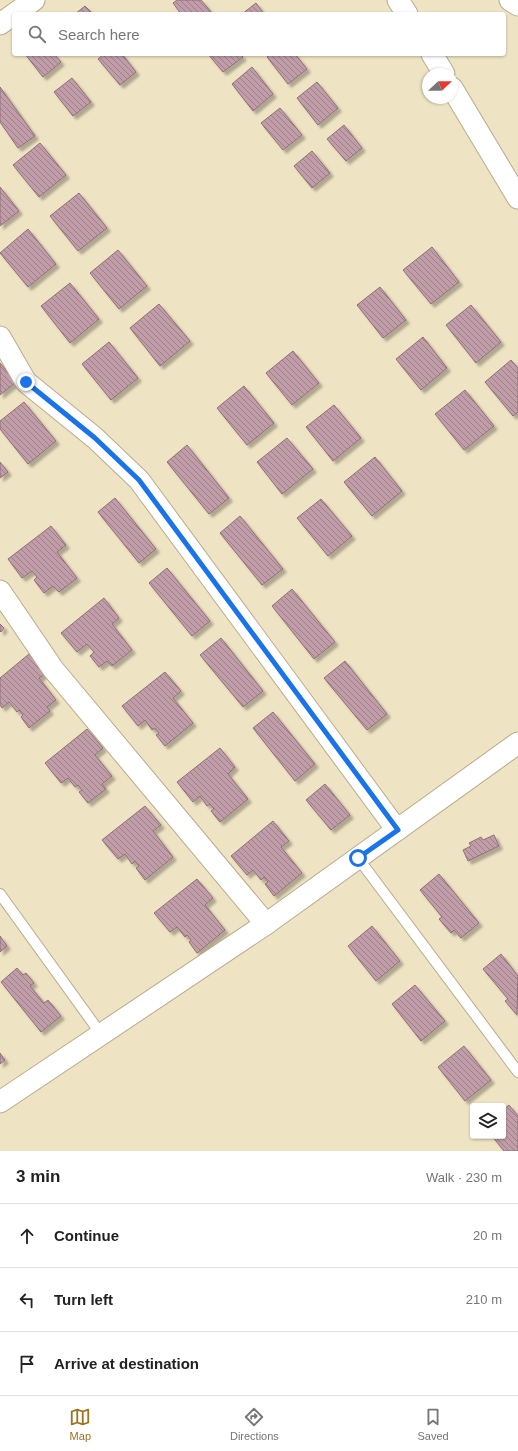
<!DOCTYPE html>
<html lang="en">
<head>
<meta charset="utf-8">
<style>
  body { margin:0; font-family:Helvetica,sans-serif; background:#f2f2f2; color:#222 }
  .controls { position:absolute; right:12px; bottom:12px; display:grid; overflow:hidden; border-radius:4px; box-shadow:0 1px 3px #0004 }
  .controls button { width:36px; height:36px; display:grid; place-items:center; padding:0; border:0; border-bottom:1px solid #e0e0e0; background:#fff; color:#222; font:20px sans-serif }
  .compass { position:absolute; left:422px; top:68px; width:36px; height:36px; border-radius:50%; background:#fff; box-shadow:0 1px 3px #0004; rotate:68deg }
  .stop { position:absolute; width:12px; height:12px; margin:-9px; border:3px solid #1a73e8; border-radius:50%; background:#fff }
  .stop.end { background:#1a73e8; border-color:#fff; box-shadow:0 1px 4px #0008 }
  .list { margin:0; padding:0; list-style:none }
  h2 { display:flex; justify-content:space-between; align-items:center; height:52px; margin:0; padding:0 16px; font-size:17px }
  h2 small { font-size:13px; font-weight:400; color:#767676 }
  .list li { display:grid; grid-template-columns:26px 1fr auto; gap:12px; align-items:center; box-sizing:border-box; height:64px; padding:0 16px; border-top:1px solid #e0e0e0 }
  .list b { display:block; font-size:15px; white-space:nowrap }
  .list em { font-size:13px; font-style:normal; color:#767676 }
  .icon { flex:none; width:22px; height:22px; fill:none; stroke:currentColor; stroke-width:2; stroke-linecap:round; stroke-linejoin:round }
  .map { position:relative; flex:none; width:518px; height:1151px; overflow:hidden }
  .search { position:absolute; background:#fff; box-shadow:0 1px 3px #0004; left:12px; right:12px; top:12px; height:44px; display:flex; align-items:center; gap:10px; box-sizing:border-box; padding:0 14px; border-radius:4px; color:#767676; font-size:15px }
  .sheet { height:244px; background:#fff }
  nav { display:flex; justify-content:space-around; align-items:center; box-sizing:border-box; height:56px; border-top:1px solid #e0e0e0; background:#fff; font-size:11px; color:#767676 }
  nav a { display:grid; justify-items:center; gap:2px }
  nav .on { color:#9c7321 }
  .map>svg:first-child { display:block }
  .building { fill:url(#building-back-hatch); stroke:#8f6e78; filter:url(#shadow) }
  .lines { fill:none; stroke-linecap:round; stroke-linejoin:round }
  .service-casing { stroke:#b7ac8d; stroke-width:12 }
  .minor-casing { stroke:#b7ac8d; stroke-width:23 }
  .service { stroke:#fff; stroke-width:10 }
  .minor { stroke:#fff; stroke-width:21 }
  .route { stroke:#1a73e8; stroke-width:5 }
</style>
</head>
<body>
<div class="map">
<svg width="518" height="1151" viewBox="0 0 518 1151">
  <defs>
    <pattern id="building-back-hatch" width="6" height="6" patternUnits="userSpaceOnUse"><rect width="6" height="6" fill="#c09da8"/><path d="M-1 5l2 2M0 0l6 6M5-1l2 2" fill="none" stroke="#9c8088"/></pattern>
    <filter id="shadow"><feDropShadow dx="3.5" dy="3.5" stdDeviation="1" flood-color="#0004"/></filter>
  </defs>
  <rect width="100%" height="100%" fill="#eee3c3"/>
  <!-- building -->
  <g class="building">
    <polygon points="177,0 201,0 212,13 181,14 173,3"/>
    <polygon points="256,3 264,14 242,14"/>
    <polygon points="85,6 93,14 75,14"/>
    <polygon points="25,54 54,54 61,62 43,77"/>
    <polygon points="104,54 122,54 136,72 120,85 98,59"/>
    <polygon points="208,54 240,54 243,57 223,72"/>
    <polygon points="271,54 295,54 307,69 288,84 267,57"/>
    <polygon points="252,67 273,94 253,111 232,84"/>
    <polygon points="72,78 91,102 73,116 54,92"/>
    <polygon points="317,82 338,108 318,125 297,98"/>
    <polygon points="0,87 35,136 18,148 0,122"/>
    <polygon points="280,108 302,135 283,150 261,123"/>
    <polygon points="344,125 362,148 346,161 327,139"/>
    <polygon points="40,143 66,175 39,197 13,165"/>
    <polygon points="312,151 330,173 312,188 294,166"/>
    <polygon points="0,187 19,211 0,226"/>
    <polygon points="79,193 107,228 78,251 50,216"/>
    <polygon points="28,229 56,264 28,287 0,253"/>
    <polygon points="432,247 459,282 431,304 403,270"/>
    <polygon points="118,250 147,286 119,309 90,273"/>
    <polygon points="70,283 99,319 70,343 41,306"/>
    <polygon points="380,287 406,320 383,338 357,305"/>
    <polygon points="159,304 190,341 160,366 130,328"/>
    <polygon points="471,305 501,342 476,363 446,325"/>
    <polygon points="423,337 447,368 421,390 396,359"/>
    <polygon points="109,342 138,378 111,400 82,364"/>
    <polygon points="293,351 319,383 292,405 266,373"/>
    <polygon points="511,360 518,368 518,412 513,416 485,382"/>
    <polygon points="0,363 16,382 0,395"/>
    <polygon points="244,386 274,423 247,445 217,408"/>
    <polygon points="465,390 494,426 464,450 435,414"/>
    <polygon points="24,402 56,441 28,464 0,429 0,421"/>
    <polygon points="334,405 361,438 333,461 306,427"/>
    <polygon points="287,438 313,469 282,494 257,462"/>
    <polygon points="187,445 229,498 209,514 167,462"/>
    <polygon points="375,457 402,491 372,516 344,482"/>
    <polygon points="0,462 8,472 0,478"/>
    <polygon points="115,498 156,549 139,563 98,512"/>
    <polygon points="321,499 352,536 328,556 297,518"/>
    <polygon points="240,516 283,569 262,585 220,533"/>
    <polygon points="51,526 66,545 57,552 77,578 59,592 53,586 44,593 34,580 37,577 32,571 22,578 8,559"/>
    <polygon points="167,568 210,621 192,636 149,583"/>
    <polygon points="292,589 335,642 314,659 272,606"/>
    <polygon points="104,598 119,618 112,624 132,650 112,666 107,661 99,667 90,656 94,652 87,644 77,652 61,633"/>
    <polygon points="0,624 4,628 1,632 0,631"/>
    <polygon points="221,638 263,691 243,707 200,655"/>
    <polygon points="29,654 45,674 39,678 56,700 47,707 50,711 29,728 21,717 23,715 19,710 17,712 9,702 2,708 0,705 0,678"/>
    <polygon points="345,661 387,714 367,730 324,678"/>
    <polygon points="165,672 181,691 173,698 193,723 165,746 156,735 159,733 155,728 152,730 145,720 138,726 122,706"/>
    <polygon points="273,712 315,764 295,781 253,728"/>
    <polygon points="87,729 103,748 95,755 112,776 102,784 106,789 88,803 79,792 82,790 78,785 75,787 68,778 61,783 45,763"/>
    <polygon points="220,748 235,767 228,774 248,799 220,822 211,811 214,809 210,804 207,806 200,796 193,802 177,782"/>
    <polygon points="325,784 350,815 331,830 306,800"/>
    <polygon points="145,806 161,825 153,831 173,857 145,880 136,868 139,866 135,861 132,864 125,854 118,859 102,840"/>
    <polygon points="273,821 289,841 281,847 302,873 274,896 265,884 268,882 264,877 261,880 253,870 247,875 231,856"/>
    <polygon points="494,835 499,846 468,861 463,850 471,846 469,843 481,837 483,840"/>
    <polygon points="439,874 479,923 461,938 454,930 451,933 439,919 442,917 420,890"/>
    <polygon points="197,879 213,898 205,905 225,930 197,953 189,942 191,940 187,935 185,937 177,927 170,932 154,913"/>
    <polygon points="372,926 400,961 376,981 348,946"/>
    <polygon points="0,936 7,946 0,952"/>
    <polygon points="501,954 518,976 517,1015 505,1001 508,999 483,969"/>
    <polygon points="17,968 23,975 26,973 34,983 30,986 44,1003 48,1000 61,1016 41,1032 1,982"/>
    <polygon points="415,985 445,1021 421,1041 392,1004"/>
    <polygon points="464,1046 491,1080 465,1101 438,1067"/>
    <polygon points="0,1053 5,1060 0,1064"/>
    <polygon points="509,1105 518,1116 518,1151 504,1151 492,1136 503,1136 503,1110"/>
  </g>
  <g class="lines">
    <defs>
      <g id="service">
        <polyline points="358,858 518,1072"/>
        <polyline points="0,894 101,1034"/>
      </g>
      <g id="minor">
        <polyline points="398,0 407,14"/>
        <polyline points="510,0 518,5"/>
        <polyline points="0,24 34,0"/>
        <polyline points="432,54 444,74"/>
        <polyline points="452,88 518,198"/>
        <polyline points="0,337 26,382 95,438 139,480 397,830"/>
        <polyline points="0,591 53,669 266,924"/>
        <polyline points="0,1102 266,924 518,743"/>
      </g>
    </defs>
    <!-- service casing -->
    <use href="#service" class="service-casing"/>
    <!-- minor casing -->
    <use href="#minor" class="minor-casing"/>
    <!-- service -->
    <use href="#service" class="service"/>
    <!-- minor -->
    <use href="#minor" class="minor"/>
  </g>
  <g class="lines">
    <!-- route -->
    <polyline class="route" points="26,382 95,438 139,480 398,830 358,858"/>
  </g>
</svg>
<div class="controls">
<button><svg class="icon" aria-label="layers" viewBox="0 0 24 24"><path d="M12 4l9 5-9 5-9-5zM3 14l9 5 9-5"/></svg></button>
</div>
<svg class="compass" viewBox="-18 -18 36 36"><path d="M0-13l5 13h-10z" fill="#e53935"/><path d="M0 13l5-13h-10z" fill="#767676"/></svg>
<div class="stop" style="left:358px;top:858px"></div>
<div class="stop end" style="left:26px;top:382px"></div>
<div class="search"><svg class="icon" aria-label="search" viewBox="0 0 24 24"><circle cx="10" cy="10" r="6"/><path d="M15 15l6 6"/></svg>Search here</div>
</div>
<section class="sheet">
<h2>3 min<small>Walk · 230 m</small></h2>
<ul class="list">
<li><svg class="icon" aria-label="ahead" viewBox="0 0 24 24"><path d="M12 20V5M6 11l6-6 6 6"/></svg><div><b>Continue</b></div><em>20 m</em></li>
<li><svg class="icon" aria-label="left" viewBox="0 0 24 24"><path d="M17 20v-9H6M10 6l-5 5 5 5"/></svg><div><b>Turn left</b></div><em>210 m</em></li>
<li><svg class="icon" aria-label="arrive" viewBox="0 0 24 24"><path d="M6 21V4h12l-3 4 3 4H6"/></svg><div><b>Arrive at destination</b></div></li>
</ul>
</section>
<nav>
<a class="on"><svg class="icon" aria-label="map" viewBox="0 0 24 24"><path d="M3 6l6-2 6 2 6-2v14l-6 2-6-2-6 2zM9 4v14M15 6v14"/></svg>Map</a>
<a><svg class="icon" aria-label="directions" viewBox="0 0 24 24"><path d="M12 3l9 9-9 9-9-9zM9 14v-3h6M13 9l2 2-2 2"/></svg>Directions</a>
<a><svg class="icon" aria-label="saved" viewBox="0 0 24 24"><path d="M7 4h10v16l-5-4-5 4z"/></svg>Saved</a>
</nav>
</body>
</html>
